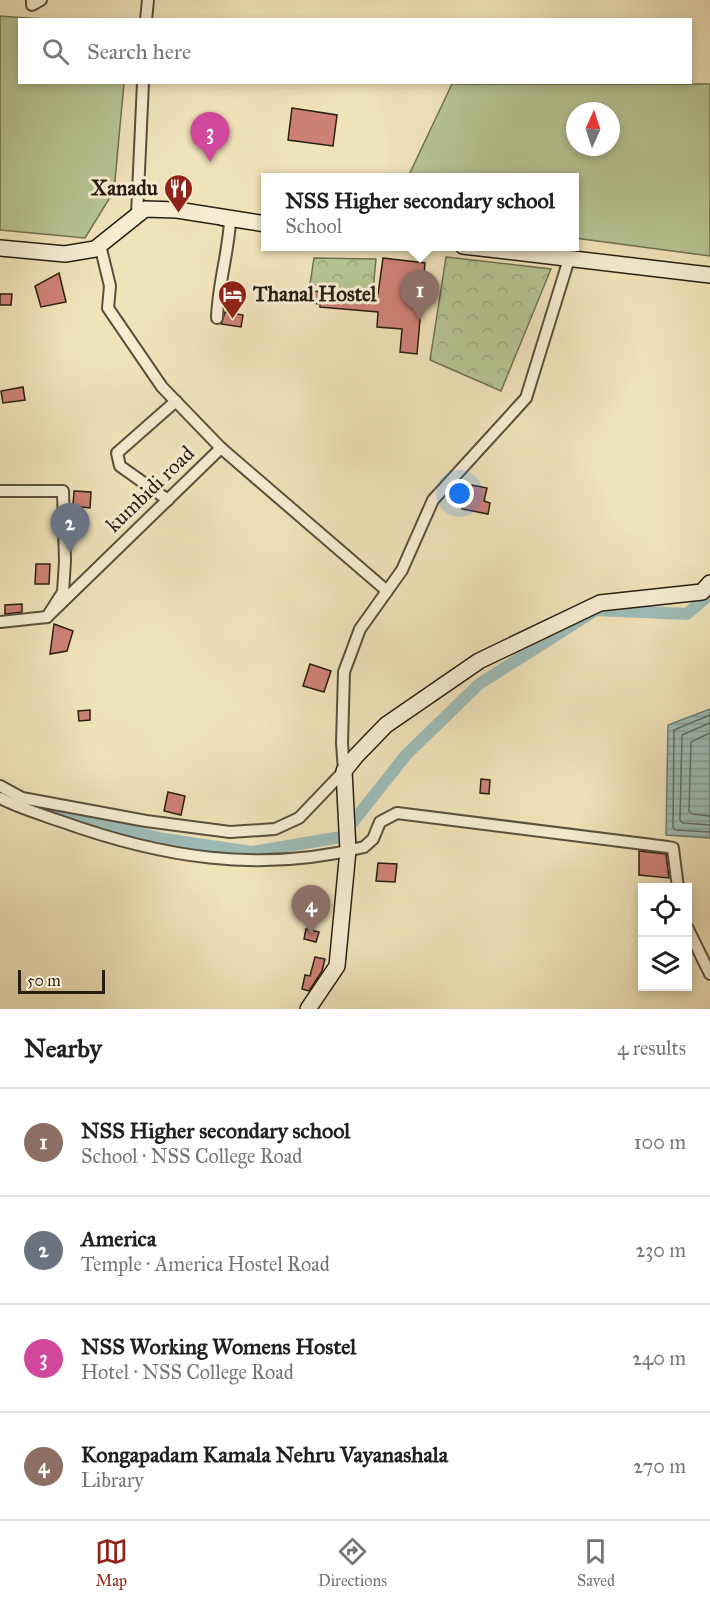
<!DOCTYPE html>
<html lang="en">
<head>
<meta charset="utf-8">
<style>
  body { margin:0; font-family:"IM FELL Great Primer",serif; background:#f6f6f6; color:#202124 }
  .controls { position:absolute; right:18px; bottom:18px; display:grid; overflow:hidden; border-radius:0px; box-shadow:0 3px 9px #0003 }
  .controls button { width:54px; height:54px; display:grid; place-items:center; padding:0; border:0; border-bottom:2px solid #e0e0e0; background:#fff; color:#202124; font:30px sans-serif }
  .compass { position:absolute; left:566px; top:102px; width:54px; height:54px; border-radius:50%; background:#fff; box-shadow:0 3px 9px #0003; rotate:3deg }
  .scale { position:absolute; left:18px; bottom:15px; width:87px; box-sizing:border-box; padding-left:6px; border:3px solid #281f12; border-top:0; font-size:16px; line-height:21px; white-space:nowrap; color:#281f12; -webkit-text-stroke:4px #f5ecd2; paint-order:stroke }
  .you { position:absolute; left:460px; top:494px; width:21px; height:21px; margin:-15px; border:4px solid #fff; border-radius:50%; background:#1a73e8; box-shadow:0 0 0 9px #1a73e833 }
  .badge { display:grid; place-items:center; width:39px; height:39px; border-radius:50%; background:#8f2418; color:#fff; font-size:20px; font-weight:700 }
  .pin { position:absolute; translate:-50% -50px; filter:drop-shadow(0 2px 3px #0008) }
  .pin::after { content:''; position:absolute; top:32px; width:21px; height:18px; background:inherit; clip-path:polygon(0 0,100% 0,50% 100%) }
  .popup { position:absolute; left:261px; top:173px; width:318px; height:78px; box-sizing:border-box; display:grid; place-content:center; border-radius:0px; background:#fff; filter:drop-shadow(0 2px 4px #0005); font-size:20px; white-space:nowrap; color:#757577 }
  .popup b { font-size:22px; color:#202124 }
  .popup::after { content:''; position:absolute; left:50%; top:100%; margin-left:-12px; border:12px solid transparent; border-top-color:#fff }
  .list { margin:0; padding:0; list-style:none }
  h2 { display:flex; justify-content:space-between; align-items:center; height:78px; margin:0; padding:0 24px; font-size:26px }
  h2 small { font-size:20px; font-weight:400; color:#757577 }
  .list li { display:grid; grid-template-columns:39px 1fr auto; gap:18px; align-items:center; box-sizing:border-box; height:108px; padding:0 24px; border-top:2px solid #e0e0e0 }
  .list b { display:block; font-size:22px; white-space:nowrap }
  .list p { margin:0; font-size:20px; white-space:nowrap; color:#757577 }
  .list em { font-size:20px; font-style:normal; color:#757577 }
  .icon { flex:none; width:33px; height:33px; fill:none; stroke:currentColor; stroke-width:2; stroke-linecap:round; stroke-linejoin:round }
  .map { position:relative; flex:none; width:710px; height:1009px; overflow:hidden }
  .search { position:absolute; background:#fff; box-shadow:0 3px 9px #0003; left:18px; right:18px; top:18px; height:66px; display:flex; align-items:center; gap:15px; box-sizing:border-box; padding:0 21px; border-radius:0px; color:#757577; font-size:22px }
  .sheet { height:510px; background:#fff }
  nav { display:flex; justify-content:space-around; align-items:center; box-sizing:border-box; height:84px; border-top:2px solid #e0e0e0; background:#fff; font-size:16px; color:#757577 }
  nav a { display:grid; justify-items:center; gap:3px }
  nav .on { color:#8f2418 }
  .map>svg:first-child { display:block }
  .green { fill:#b6c492; stroke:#6f7252; stroke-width:1.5; fill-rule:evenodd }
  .park { fill:url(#park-crowns); stroke:#6f7252; stroke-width:1.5 }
  .water { fill:url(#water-rules); stroke:#6e7d75; stroke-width:1.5 }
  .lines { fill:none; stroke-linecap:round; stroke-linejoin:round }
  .shore { stroke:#626e64; stroke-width:1.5 }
  .canal { stroke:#9cbcb7; stroke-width:12 }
  .building { fill:#cd8176; stroke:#281f12; stroke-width:1.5 }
  .street-casing { stroke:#5a503c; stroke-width:14 }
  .secondary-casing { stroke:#281f12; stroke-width:18 }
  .street { stroke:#f5ecd2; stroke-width:10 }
  .secondary { stroke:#f5ecd2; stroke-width:15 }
  .labels { text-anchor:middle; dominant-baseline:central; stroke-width:6; stroke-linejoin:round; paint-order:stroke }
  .poi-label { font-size:21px; font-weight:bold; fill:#281f12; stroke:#f5ecd2; text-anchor:end }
  .street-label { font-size:21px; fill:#281f12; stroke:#f5ecd2 }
</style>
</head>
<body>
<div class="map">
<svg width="710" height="1009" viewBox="0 0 710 1009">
  <defs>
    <pattern id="park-crowns" width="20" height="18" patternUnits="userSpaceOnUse" patternTransform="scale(1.5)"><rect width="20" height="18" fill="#b6c492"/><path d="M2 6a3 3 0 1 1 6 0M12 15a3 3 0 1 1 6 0" fill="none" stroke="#9ca87d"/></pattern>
    <pattern id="water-rules" width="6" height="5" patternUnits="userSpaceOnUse" patternTransform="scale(1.5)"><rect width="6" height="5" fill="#9cbcb7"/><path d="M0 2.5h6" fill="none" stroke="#86a19c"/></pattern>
  </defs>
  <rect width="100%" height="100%" fill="#f0e2b9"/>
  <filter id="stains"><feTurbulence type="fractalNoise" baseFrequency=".00333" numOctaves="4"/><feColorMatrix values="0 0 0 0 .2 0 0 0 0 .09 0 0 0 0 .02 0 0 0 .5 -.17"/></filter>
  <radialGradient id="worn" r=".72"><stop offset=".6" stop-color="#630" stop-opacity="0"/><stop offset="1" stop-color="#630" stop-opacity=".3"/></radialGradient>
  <!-- green -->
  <g class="green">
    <polygon points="0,16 41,19 20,20 20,82 124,83 114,191 85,238 0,230"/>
    <path d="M452,84H710V256L575,238L574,178L408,177ZM575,111H611V147H575Z"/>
  </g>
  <!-- park -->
  <g class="park">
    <polygon points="446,257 551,269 501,391 430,360"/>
    <polygon points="314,258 376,259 373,290 350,293 310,284"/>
  </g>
  <!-- water -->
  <polygon class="water" points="710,709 710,838 666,835 668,725"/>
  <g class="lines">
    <!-- shore -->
    <g class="shore">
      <polyline points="710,715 674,730 673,827 675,830 710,832"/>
      <polyline points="710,723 682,735 680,820 683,823 710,825"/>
      <polyline points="710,733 691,742 689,811 692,814 710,816"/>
    </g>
    <!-- canal -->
    <polyline class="canal" points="23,800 41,808 163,839 252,852 341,837 406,755 479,684 596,610 687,614 710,594"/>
  </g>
  <!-- building -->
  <g class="building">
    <polygon points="292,108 337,115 333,146 288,140"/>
    <polygon points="383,258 425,263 417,354 400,352 402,329 377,327 378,312 320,307 320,304 307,302 308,291 378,294"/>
    <polygon points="59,273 66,302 41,307 35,286"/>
    <polygon points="0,294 12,294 11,305 0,305"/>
    <polygon points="225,312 243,315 241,327 221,324"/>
    <polygon points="23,387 25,400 3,403 1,391"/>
    <polygon points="472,485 487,488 484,501 490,503 488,514 462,509 464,496 470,497"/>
    <polygon points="74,491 91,492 90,508 73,506"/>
    <polygon points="36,564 50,564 49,584 35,584"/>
    <polygon points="22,604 22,612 5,614 5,605"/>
    <polygon points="54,624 73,631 67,651 50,654"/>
    <polygon points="310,664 331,671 324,692 303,686"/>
    <polygon points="90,710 90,720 79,721 78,711"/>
    <polygon points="481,779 490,780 489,794 480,793"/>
    <polygon points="168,792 185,796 181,815 164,811"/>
    <polygon points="639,851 666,854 669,878 639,875"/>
    <polygon points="378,863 397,864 395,882 376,881"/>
    <polygon points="306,929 319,932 316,942 304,939"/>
    <polygon points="315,957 325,959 322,971 309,991 302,989 305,975 310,976"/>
  </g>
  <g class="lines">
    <defs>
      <g id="street">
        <polyline points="32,0 32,5 41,0"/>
        <polyline points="146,20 148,0"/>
        <polyline points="137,215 143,82"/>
        <polyline points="100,245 110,286 108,308 162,387 221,448 387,591"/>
        <path d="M217,318C218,285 228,254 230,222L220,219"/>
        <polyline points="0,491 63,491 65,561 63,592 47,617 221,448"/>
        <polyline points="168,500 120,466 117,453 176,401"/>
        <polyline points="0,622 47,617"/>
        <polyline points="0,786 22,798 146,821 230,832 275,829 299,818 344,771 342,743 344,672 360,629 402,570 433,500 526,398 569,259"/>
        <path d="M0,798C19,808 40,814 60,821C160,857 259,874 364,847L373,839L380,822L397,813L668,847L673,848L678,888"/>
        <polyline points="688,929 710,974"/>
      </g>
      <g id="secondary">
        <polyline points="463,246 710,275"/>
        <polyline points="0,248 65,254 95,249 145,209 177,210 266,224"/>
        <polyline points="308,1009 337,966 348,850 344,771 356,756 386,725 479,661 600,603 702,592 710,583"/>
      </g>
    </defs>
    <!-- street casing -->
    <use href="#street" class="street-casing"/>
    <!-- secondary casing -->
    <use href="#secondary" class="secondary-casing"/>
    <!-- street -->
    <use href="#street" class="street"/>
    <!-- secondary -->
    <use href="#secondary" class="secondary"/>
  </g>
  <!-- icons -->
  <defs>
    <symbol id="restaurant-pin" viewBox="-11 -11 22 30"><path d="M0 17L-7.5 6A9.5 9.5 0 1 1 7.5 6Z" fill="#8f2418" stroke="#f5ecd2"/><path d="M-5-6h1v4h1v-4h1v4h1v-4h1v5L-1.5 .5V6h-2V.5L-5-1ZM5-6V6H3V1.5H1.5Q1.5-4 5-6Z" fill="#fff"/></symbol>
    <symbol id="hotel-pin" viewBox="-11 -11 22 30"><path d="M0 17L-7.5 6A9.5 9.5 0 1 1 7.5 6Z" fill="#8f2418" stroke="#f5ecd2"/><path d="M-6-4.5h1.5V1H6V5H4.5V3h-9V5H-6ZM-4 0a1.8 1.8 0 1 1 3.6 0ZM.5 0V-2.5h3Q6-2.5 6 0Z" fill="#fff"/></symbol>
  </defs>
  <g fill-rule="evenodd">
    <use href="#restaurant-pin" x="162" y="172" width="33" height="45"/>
    <use href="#hotel-pin" x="216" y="278" width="33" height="45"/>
  </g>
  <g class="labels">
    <!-- poi labels -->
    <g class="poi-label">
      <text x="158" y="188">Xanadu</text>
      <text x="253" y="294" text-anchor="start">Thanal Hostel</text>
    </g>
    <!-- street labels -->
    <g class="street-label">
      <text transform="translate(150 489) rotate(-44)">kumbidi road</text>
    </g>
  </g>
  <rect width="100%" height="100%" filter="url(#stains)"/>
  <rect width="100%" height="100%" fill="url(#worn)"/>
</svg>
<div class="controls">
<button><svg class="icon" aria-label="locate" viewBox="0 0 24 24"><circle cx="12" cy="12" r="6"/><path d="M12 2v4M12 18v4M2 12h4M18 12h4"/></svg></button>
<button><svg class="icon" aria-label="layers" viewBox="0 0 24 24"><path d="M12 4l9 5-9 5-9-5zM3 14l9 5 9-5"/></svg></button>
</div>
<svg class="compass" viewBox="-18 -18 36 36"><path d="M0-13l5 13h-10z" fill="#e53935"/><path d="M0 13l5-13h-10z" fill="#757577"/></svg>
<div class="scale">50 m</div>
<div class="you"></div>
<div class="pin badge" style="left:420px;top:320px;background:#8d6e63">1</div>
<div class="popup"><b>NSS Higher secondary school</b>School</div>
<div class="pin badge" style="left:70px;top:553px;background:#6b7280">2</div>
<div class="pin badge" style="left:210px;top:162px;background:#d1479c">3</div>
<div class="pin badge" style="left:311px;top:935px;background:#8d6e63">4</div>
<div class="search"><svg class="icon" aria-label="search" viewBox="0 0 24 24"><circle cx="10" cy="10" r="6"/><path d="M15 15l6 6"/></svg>Search here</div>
</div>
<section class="sheet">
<h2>Nearby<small>4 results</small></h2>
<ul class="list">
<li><span class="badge" style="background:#8d6e63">1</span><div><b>NSS Higher secondary school</b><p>School · NSS College Road</p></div><em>100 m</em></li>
<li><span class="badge" style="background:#6b7280">2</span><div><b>America</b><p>Temple · America Hostel Road</p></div><em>230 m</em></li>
<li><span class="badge" style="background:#d1479c">3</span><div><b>NSS Working Womens Hostel</b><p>Hotel · NSS College Road</p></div><em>240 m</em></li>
<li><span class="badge" style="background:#8d6e63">4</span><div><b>Kongapadam Kamala Nehru Vayanashala</b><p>Library</p></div><em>270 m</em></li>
</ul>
</section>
<nav>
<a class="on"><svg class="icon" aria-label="map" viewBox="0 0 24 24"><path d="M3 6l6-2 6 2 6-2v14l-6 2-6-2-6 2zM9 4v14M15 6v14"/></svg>Map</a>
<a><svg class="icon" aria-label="directions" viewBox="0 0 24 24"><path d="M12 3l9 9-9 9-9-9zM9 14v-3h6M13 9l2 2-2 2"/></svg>Directions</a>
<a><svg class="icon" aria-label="saved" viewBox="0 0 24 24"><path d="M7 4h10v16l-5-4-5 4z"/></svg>Saved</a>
</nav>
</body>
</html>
